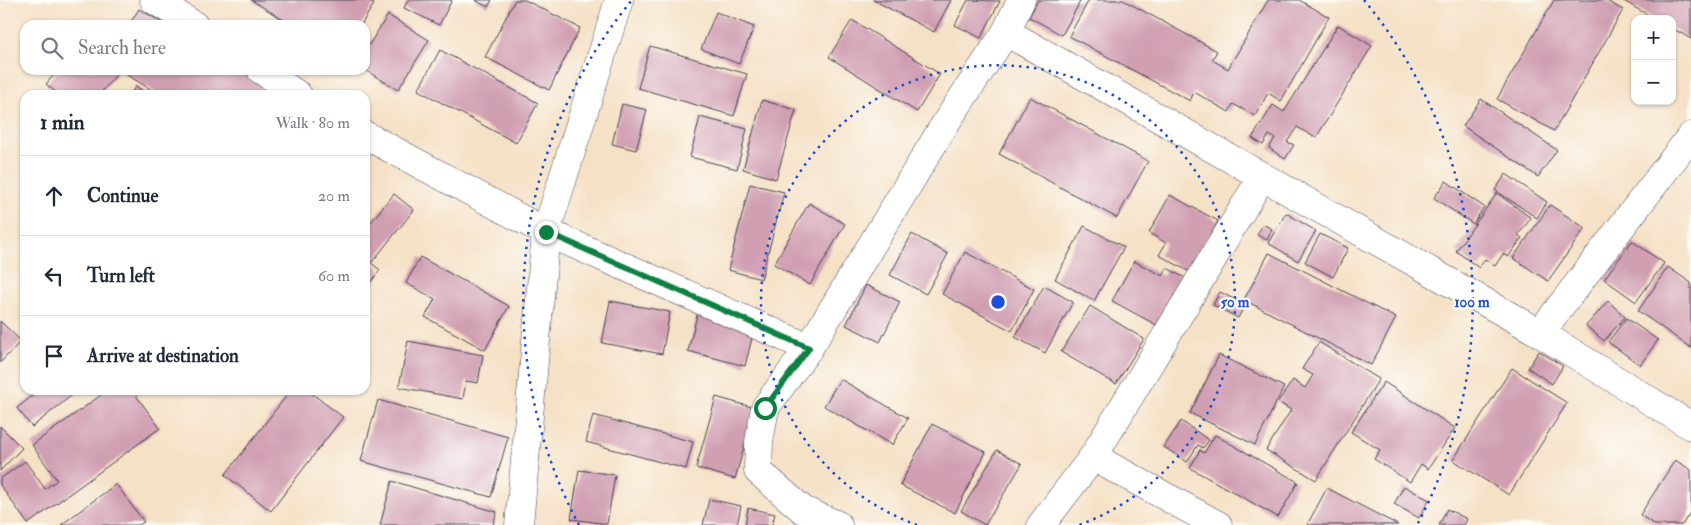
<!DOCTYPE html>
<html lang="en">
<head>
<meta charset="utf-8">
<style>
  body { margin:0; font-family:"IM FELL Double Pica",serif; background:#f2f2f3; color:#1f2937 }
  .controls { position:absolute; right:15px; top:15px; display:grid; overflow:hidden; border-radius:10px; box-shadow:0 1px 4px #0004 }
  .controls button { width:45px; height:45px; display:grid; place-items:center; padding:0; border:0; border-bottom:1px solid #e0e1e3; background:#fff; color:#1f2937; font:25px sans-serif }
  .stop { position:absolute; width:15px; height:15px; margin:-11px; border:4px solid #0b8043; border-radius:50%; background:#fff }
  .stop.end { background:#0b8043; border-color:#fff; box-shadow:0 1px 5px #0008 }
  .list { margin:0; padding:0; list-style:none }
  h2 { display:flex; justify-content:space-between; align-items:center; height:65px; margin:0; padding:0 20px; font-size:21px }
  h2 small { font-size:16px; font-weight:400; color:#747a83 }
  .list li { display:grid; grid-template-columns:32px 1fr auto; gap:15px; align-items:center; box-sizing:border-box; height:80px; padding:0 20px; border-top:1px solid #e0e1e3 }
  .list b { display:block; font-size:19px; white-space:nowrap }
  .list em { font-size:16px; font-style:normal; color:#747a83 }
  .icon { flex:none; width:28px; height:28px; fill:none; stroke:currentColor; stroke-width:2; stroke-linecap:round; stroke-linejoin:round }
  .map { position:relative; flex:none; width:1691px; height:525px; overflow:hidden }
  .search { position:absolute; background:#fff; box-shadow:0 1px 4px #0004; left:20px; top:20px; width:350px; height:55px; display:flex; align-items:center; gap:12px; box-sizing:border-box; padding:0 18px; border-radius:15px; color:#747a83; font-size:19px }
  .panel { position:absolute; background:#fff; box-shadow:0 1px 4px #0004; left:20px; top:90px; width:350px; height:305px; border-radius:15px }
  .map>svg:first-child { display:block }
  .building { fill:#d09fb2 }
  .lines { fill:none; stroke-linecap:round; stroke-linejoin:round }
  .minor-casing { stroke:#423f50; stroke-width:29 }
  .minor { stroke:#fff; stroke-width:28 }
  .route { stroke:#0b8043; stroke-width:6 }
  .ring { fill:none; stroke:#1d4ed8; stroke-width:2.5; stroke-dasharray:2.5 5 }
  .centre { fill:#1d4ed8; stroke:#fdfcf7; stroke-width:2.5 }
  .ring-label { font-size:15px; text-anchor:middle; font-weight:bold; fill:#1d4ed8; stroke:#fdfcf7; stroke-width:4.5; stroke-linejoin:round; paint-order:stroke }
</style>
</head>
<body>
<div class="map">
<svg width="1691" height="525" viewBox="0 0 1691 525">
  <rect width="100%" height="100%" fill="#fdfcf7"/>
  <filter id="ink" filterUnits="userSpaceOnUse"><feTurbulence type="fractalNoise" baseFrequency=".02" numOctaves="2"/><feDisplacementMap in="SourceGraphic" scale="10" xChannelSelector="R" yChannelSelector="G"/><feConvolveMatrix kernelMatrix="1 2 1 2 8 2 1 2 1" color-interpolation-filters="sRGB"/></filter>
  <filter id="wash" filterUnits="userSpaceOnUse"><feTurbulence type="fractalNoise" baseFrequency=".0096" numOctaves="4" result="noise"/><feDisplacementMap in="SourceGraphic" scale="20" xChannelSelector="R" yChannelSelector="G"/><feGaussianBlur stdDeviation="1.12" result="paint"/><feColorMatrix in="noise" values="0 0 0 0 0 0 0 0 0 0 0 0 0 0 0 0 0 1.4 0 .05"/><feComposite in="paint" operator="in"/></filter>
  <g filter="url(#wash)">
    <rect width="100%" height="100%" fill="#f5e1c6"/>
    <g id="blocks">
      <!-- building -->
      <g class="building">
        <polygon points="251,0 368,0 374,4 361,25 292,25"/>
        <polygon points="408,0 452,0 439,25 404,8"/>
        <polygon points="475,0 492,0 488,7"/>
        <polygon points="515,0 525,0 580,28 549,90 485,57"/>
        <polygon points="873,0 951,0 934,32"/>
        <polygon points="968,0 1000,1 981,38 955,25"/>
        <polygon points="1038,0 1081,0 1062,35 1029,17"/>
        <polygon points="1089,0 1123,0 1217,51 1212,60 1228,69 1268,0 1299,0 1329,17 1281,101 1268,93 1255,116 1233,104 1229,112 1194,92 1190,101 1069,36"/>
        <polygon points="1554,0 1605,0 1623,10 1554,131 1497,99"/>
        <polygon points="1622,0 1691,0 1691,39 1672,28 1672,19 1655,19"/>
        <polygon points="139,9 166,25 129,25"/>
        <polygon points="716,12 754,27 739,64 701,49"/>
        <polygon points="388,15 429,40 398,90 365,70 365,51"/>
        <polygon points="852,20 940,74 917,112 829,57"/>
        <polygon points="1338,25 1372,46 1316,138 1297,127 1287,142 1294,145 1285,159 1269,148 1275,138 1269,135 1263,145 1252,138 1273,105 1284,112"/>
        <polygon points="650,46 747,74 734,116 638,88"/>
        <polygon points="440,50 538,103 516,143 418,90"/>
        <polygon points="58,70 112,70 117,74 99,95 59,95 46,84"/>
        <polygon points="119,70 239,70 280,95 160,95"/>
        <polygon points="136,86 148,95 130,95"/>
        <polygon points="1030,97 1148,161 1117,218 999,154"/>
        <polygon points="1481,99 1557,150 1538,177 1463,126"/>
        <polygon points="762,100 796,110 776,179 743,169"/>
        <polygon points="622,104 647,110 636,150 612,144"/>
        <polygon points="700,117 747,129 737,169 690,157"/>
        <polygon points="1506,174 1547,202 1537,218 1495,190"/>
        <polygon points="1446,181 1484,207 1473,224 1434,198"/>
        <polygon points="750,184 784,192 761,279 728,270"/>
        <polygon points="1497,193 1531,218 1518,235 1522,238 1508,257 1503,254 1495,266 1485,259 1479,268 1456,251"/>
        <polygon points="394,194 414,210 372,262 365,256 365,229"/>
        <polygon points="1170,195 1218,221 1190,272 1159,255 1166,243 1149,233"/>
        <polygon points="809,203 845,224 810,285 774,264"/>
        <polygon points="1550,205 1585,228 1548,281 1513,258"/>
        <polygon points="1286,213 1316,231 1298,261 1268,243"/>
        <polygon points="1263,224 1272,229 1267,240 1257,235"/>
        <polygon points="1084,226 1124,247 1094,301 1055,279"/>
        <polygon points="912,234 948,254 926,294 890,275"/>
        <polygon points="1320,234 1348,248 1333,277 1305,262"/>
        <polygon points="1632,241 1664,263 1636,302 1604,279"/>
        <polygon points="965,252 1034,289 1012,331 942,294"/>
        <polygon points="1269,253 1396,318 1371,365 1244,300"/>
        <polygon points="420,257 509,306 485,350 425,317 435,299 406,283"/>
        <polygon points="365,258 380,270 365,290"/>
        <polygon points="1134,261 1163,276 1167,268 1189,280 1162,328 1112,301"/>
        <polygon points="1668,267 1691,283 1691,348 1638,311"/>
        <polygon points="866,285 900,302 880,342 846,325"/>
        <polygon points="1044,286 1073,302 1045,353 1015,337"/>
        <polygon points="1220,292 1245,305 1238,318 1213,305"/>
        <polygon points="610,301 670,312 662,354 602,343"/>
        <polygon points="1608,301 1625,317 1604,341 1586,326"/>
        <polygon points="1090,306 1144,339 1116,384 1061,352"/>
        <polygon points="698,311 755,326 745,366 688,351"/>
        <polygon points="1626,318 1658,340 1640,365 1608,342"/>
        <polygon points="0,321 21,341 0,363"/>
        <polygon points="408,341 483,355 478,383 466,381 463,399 399,387"/>
        <polygon points="1319,342 1379,379 1316,480 1266,450 1291,410 1278,402 1293,380 1305,388 1313,375 1302,369"/>
        <polygon points="1539,351 1563,366 1552,384 1528,368"/>
        <polygon points="1219,355 1284,387 1255,445 1190,413"/>
        <polygon points="1512,368 1567,403 1509,495 1453,460"/>
        <polygon points="840,379 908,418 892,445 824,406"/>
        <polygon points="1384,382 1455,428 1428,469 1421,464 1410,482 1374,459 1380,450 1351,432"/>
        <polygon points="40,390 76,392 32,427 17,408"/>
        <polygon points="108,390 132,390 160,428 28,524 0,485 0,479 25,461 45,489 57,480 32,445"/>
        <polygon points="291,390 307,390 343,417 271,511 225,475"/>
        <polygon points="716,397 755,408 735,479 696,468"/>
        <polygon points="378,400 508,437 491,497 361,461"/>
        <polygon points="593,415 693,442 686,469 586,442"/>
        <polygon points="1181,421 1209,440 1203,448 1198,445 1187,462 1164,447"/>
        <polygon points="932,424 986,452 955,513 900,485"/>
        <polygon points="0,426 22,448 0,471"/>
        <polygon points="1215,435 1298,482 1278,517 1190,468 1200,450 1204,453"/>
        <polygon points="997,450 1022,464 985,525 961,511"/>
        <polygon points="1675,460 1691,470 1691,511 1682,525 1655,525 1640,515"/>
        <polygon points="579,470 615,475 607,524 571,519"/>
        <polygon points="392,481 497,512 493,525 380,525"/>
        <polygon points="116,484 144,522 139,525 61,525"/>
        <polygon points="1404,486 1429,500 1419,518 1394,504"/>
        <polygon points="1327,488 1398,525 1307,525"/>
        <polygon points="709,499 741,506 737,525 703,525"/>
        <polygon points="748,508 775,514 772,525 745,525"/>
        <polygon points="1447,509 1467,519 1464,525 1439,525"/>
      </g>
    </g>
  </g>
  <g filter="url(#ink)">
    <use href="#blocks" fill-opacity="0" stroke="#423f50" stroke-width="1"/>
    <g class="lines">
      <defs>
        <g id="minor">
          <polyline points="154,0 194,25"/>
          <polyline points="1006,32 1540,333 1691,426"/>
          <polyline points="261,70 298,95"/>
          <polyline points="365,135 546,232 809,348"/>
          <polyline points="1540,333 1691,136"/>
          <polyline points="1093,457 1218,525"/>
          <polyline points="519,525 546,232 619,0"/>
          <polyline points="838,525 803,510 758,471 759,442 765,408 809,348 945,124 1006,32 1021,0"/>
          <polyline points="1041,525 1093,457 1262,177"/>
        </g>
      </defs>
      <!-- minor casing -->
      <use href="#minor" class="minor-casing"/>
      <!-- minor -->
      <use href="#minor" class="minor"/>
    </g>
  </g>
  <g class="lines" filter="url(#ink)">
    <!-- route -->
    <polyline class="route" points="546,232 809,348 765,408"/>
  </g>
  <!-- distance rings -->
  <g class="ring">
    <path d="M917 525A237 237 0 1 1 1079 525"/>
    <path d="M579 525A474 474 0 0 1 632 0M1364 0A474 474 0 0 1 1417 525"/>
  </g>
  <circle cx="998" cy="302" r="8" class="centre"/>
  <g class="ring-label">
    <text x="1235" y="307">50 m</text>
    <text x="1472" y="307">100 m</text>
  </g>
</svg>
<div class="controls">
<button>+</button>
<button>−</button>
</div>
<div class="stop" style="left:765px;top:408px"></div>
<div class="stop end" style="left:546px;top:232px"></div>
<div class="search"><svg class="icon" aria-label="search" viewBox="0 0 24 24"><circle cx="10" cy="10" r="6"/><path d="M15 15l6 6"/></svg>Search here</div>
<section class="panel">
<h2>1 min<small>Walk · 80 m</small></h2>
<ul class="list">
<li><svg class="icon" aria-label="ahead" viewBox="0 0 24 24"><path d="M12 20V5M6 11l6-6 6 6"/></svg><div><b>Continue</b></div><em>20 m</em></li>
<li><svg class="icon" aria-label="left" viewBox="0 0 24 24"><path d="M17 20v-9H6M10 6l-5 5 5 5"/></svg><div><b>Turn left</b></div><em>60 m</em></li>
<li><svg class="icon" aria-label="arrive" viewBox="0 0 24 24"><path d="M6 21V4h12l-3 4 3 4H6"/></svg><div><b>Arrive at destination</b></div></li>
</ul>
</section>
</div>
</body>
</html>
